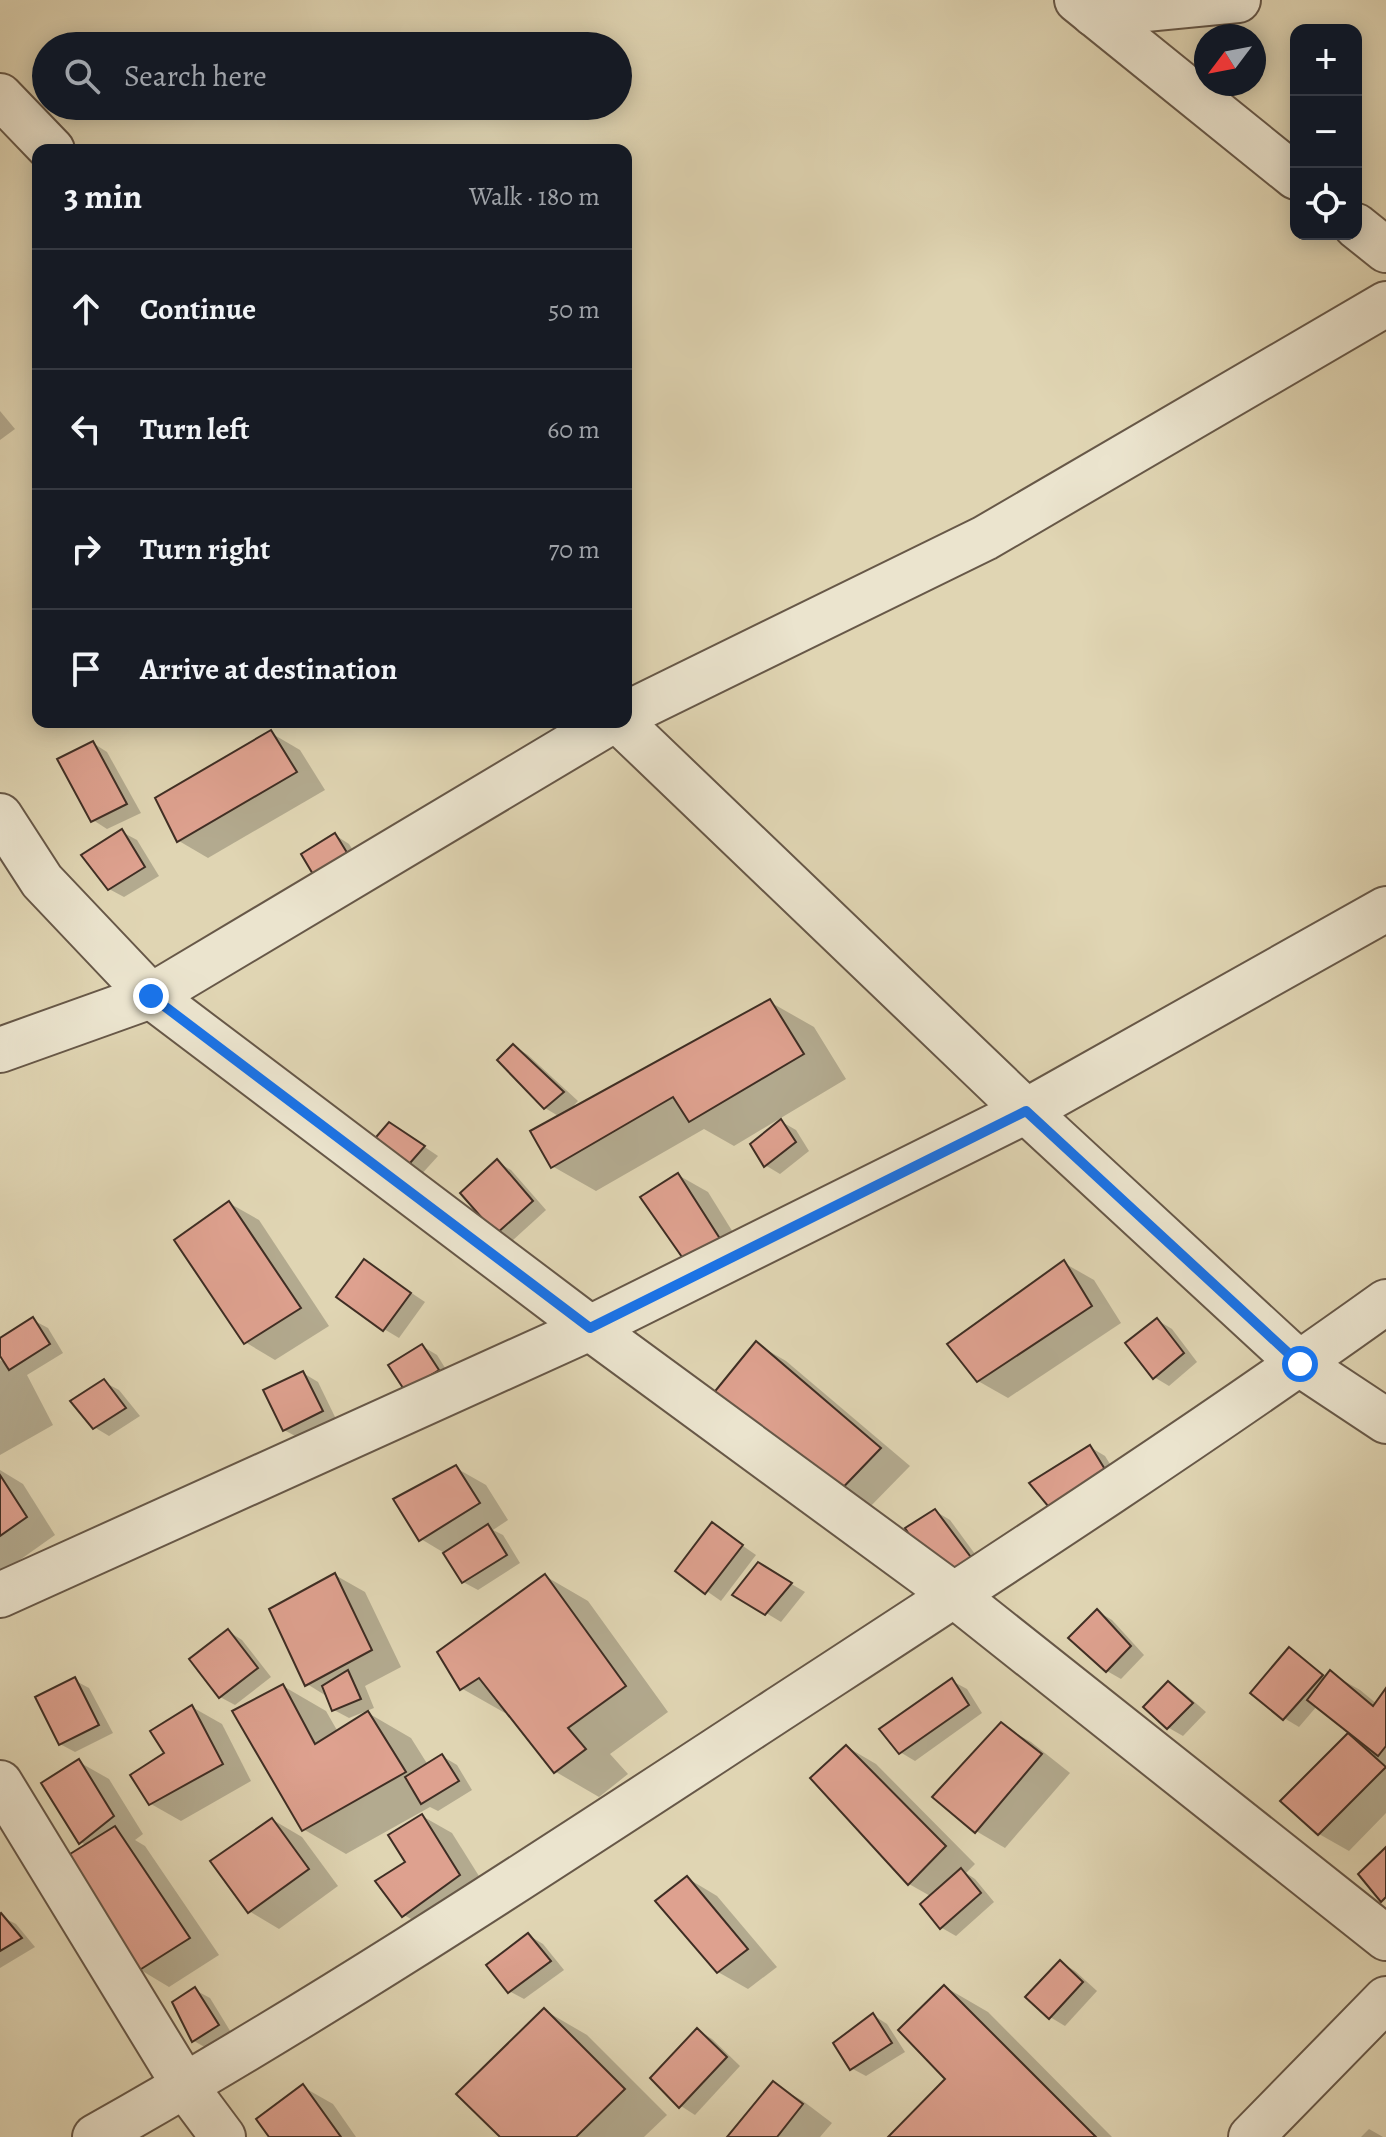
<!DOCTYPE html>
<html lang="en">
<head>
<meta charset="utf-8">
<style>
  body { margin:0; font-family:Alegreya,serif; background:#20242c; color:#f1f3f6 }
  .controls { position:absolute; right:24px; top:24px; display:grid; overflow:hidden; border-radius:16px; box-shadow:0 4px 20px #0003 }
  .controls button { width:72px; height:72px; display:grid; place-items:center; padding:0; border:0; border-bottom:2px solid #363941; background:#171b24; color:#f1f3f6; font:40px sans-serif }
  .compass { position:absolute; left:1194px; top:24px; width:72px; height:72px; border-radius:50%; background:#171b24; box-shadow:0 4px 20px #0003; rotate:238deg }
  .stop { position:absolute; width:24px; height:24px; margin:-18px; border:6px solid #1a73e8; border-radius:50%; background:#fff }
  .stop.end { background:#1a73e8; border-color:#fff; box-shadow:0 2px 8px #0008 }
  .list { margin:0; padding:0; list-style:none }
  h2 { display:flex; justify-content:space-between; align-items:center; height:104px; margin:0; padding:0 32px; font-size:34px }
  h2 small { font-size:26px; font-weight:400; color:#9ea1a6 }
  .list li { display:grid; grid-template-columns:52px 1fr auto; gap:24px; align-items:center; box-sizing:border-box; height:120px; padding:0 32px; border-top:2px solid #363941 }
  .list b { display:block; font-size:30px; white-space:nowrap }
  .list em { font-size:26px; font-style:normal; color:#9ea1a6 }
  .icon { flex:none; width:44px; height:44px; fill:none; stroke:currentColor; stroke-width:2; stroke-linecap:round; stroke-linejoin:round }
  .map { position:relative; flex:none; width:1386px; height:2137px; overflow:hidden }
  .search { position:absolute; background:#171b24; box-shadow:0 4px 20px #0003; left:32px; top:32px; width:600px; height:88px; display:flex; align-items:center; gap:20px; box-sizing:border-box; padding:0 28px; border-radius:44px; color:#9ea1a6; font-size:30px }
  .panel { position:absolute; background:#171b24; box-shadow:0 4px 20px #0003; left:32px; top:144px; width:600px; height:584px; border-radius:16px }
  .map>svg:first-child { display:block }
  .shadow { fill:#0003 }
  .building { fill:#dea18f; stroke:#3f2e24; stroke-width:2 }
  .lines { fill:none; stroke-linecap:round; stroke-linejoin:round }
  .minor-casing { stroke:#675848; stroke-width:48 }
  .minor { stroke:#ebe4ce; stroke-width:44 }
  .route { stroke:#1a73e8; stroke-width:10 }
</style>
</head>
<body>
<div class="map">
<svg width="1386" height="2137" viewBox="0 0 1386 2137">
  <rect width="100%" height="100%" fill="#e0d5b3"/>
  <filter id="stains"><feTurbulence type="fractalNoise" baseFrequency=".0025" numOctaves="4"/><feColorMatrix values="0 0 0 0 .2 0 0 0 0 .09 0 0 0 0 .02 0 0 0 .5 -.17"/></filter>
  <radialGradient id="worn" r=".72"><stop offset=".6" stop-color="#630" stop-opacity="0"/><stop offset="1" stop-color="#630" stop-opacity=".3"/></radialGradient>
  <!-- shadow -->
  <g class="shadow">
    <polygon points="0,411 15,429 0,440"/>
    <polygon points="271,733 300,750 325,790 208,858 179,841"/>
    <polygon points="93,743 107,752 141,813 107,829 93,820"/>
    <polygon points="122,832 137,840 159,876 124,897 109,889"/>
    <polygon points="335,835 349,844 367,872 334,888"/>
    <polygon points="770,1002 814,1027 846,1079 734,1146 704,1129 596,1191 552,1166 560,1117 545,1108 514,1046 528,1055 578,1101 566,1114"/>
    <polygon points="782,1122 796,1130 809,1151 780,1174 765,1165"/>
    <polygon points="404,1133 438,1156 419,1177 374,1143"/>
    <polygon points="497,1162 511,1170 546,1210 512,1241 498,1233"/>
    <polygon points="678,1175 708,1192 752,1263 720,1283"/>
    <polygon points="229,1203 259,1220 329,1326 275,1360 245,1342"/>
    <polygon points="365,1262 425,1302 399,1338 384,1329"/>
    <polygon points="1064,1263 1094,1280 1121,1323 1008,1398 978,1381"/>
    <polygon points="33,1320 48,1328 63,1353 27,1375 53,1425 0,1455 0,1360 7,1364 0,1352 0,1340"/>
    <polygon points="1157,1320 1172,1329 1197,1362 1169,1386 1154,1377"/>
    <polygon points="757,1344 786,1361 910,1466 861,1516"/>
    <polygon points="422,1346 437,1355 452,1379 421,1398"/>
    <polygon points="303,1373 318,1382 336,1419 299,1438 284,1430"/>
    <polygon points="104,1382 119,1390 140,1416 109,1436 94,1427"/>
    <polygon points="1090,1447 1105,1456 1120,1480 1068,1518"/>
    <polygon points="456,1468 486,1485 508,1520 493,1530 503,1535 520,1563 478,1590 463,1582 446,1554 421,1539"/>
    <polygon points="0,1470 23,1484 55,1535 0,1574"/>
    <polygon points="935,1511 950,1520 986,1569 955,1588"/>
    <polygon points="713,1525 756,1555 721,1601 678,1571"/>
    <polygon points="758,1564 805,1592 781,1622 735,1594"/>
    <polygon points="335,1575 365,1592 401,1667 365,1686 374,1708 349,1718 334,1710 328,1697 307,1684"/>
    <polygon points="545,1576 588,1601 668,1712 610,1754 628,1774 599,1797 556,1772 508,1711 505,1713 461,1688"/>
    <polygon points="1097,1611 1112,1620 1144,1655 1121,1679 1107,1671"/>
    <polygon points="228,1631 242,1640 271,1677 235,1705 220,1697"/>
    <polygon points="1290,1650 1327,1677 1330,1673 1360,1690 1377,1704 1386,1692 1386,1813 1349,1851 1319,1834 1283,1801 1351,1732 1317,1706 1299,1727 1284,1718"/>
    <polygon points="74,1680 89,1688 113,1733 75,1752 60,1744"/>
    <polygon points="952,1681 967,1689 982,1713 915,1761 900,1752"/>
    <polygon points="1168,1683 1183,1692 1206,1712 1183,1736 1169,1728 1146,1707"/>
    <polygon points="283,1686 326,1711 338,1732 368,1713 411,1738 428,1765 442,1756 457,1765 472,1790 438,1811 430,1807 346,1854 303,1829"/>
    <polygon points="192,1707 222,1724 251,1781 181,1821 151,1804 167,1754"/>
    <polygon points="1001,1725 1031,1742 1070,1773 1005,1848 976,1831"/>
    <polygon points="847,1747 876,1764 975,1864 966,1873 975,1879 994,1902 956,1936 942,1928 923,1905 932,1897 909,1884 813,1778"/>
    <polygon points="79,1762 109,1779 143,1834 135,1840 145,1846 219,1955 169,1987 139,1969 87,1846 81,1842"/>
    <polygon points="422,1816 452,1833 489,1892 434,1932 404,1915 408,1862"/>
    <polygon points="273,1820 302,1837 338,1886 279,1929 249,1911"/>
    <polygon points="687,1878 717,1896 777,1967 748,1989 718,1972"/>
    <polygon points="0,1916 16,1924 35,1947 0,1968"/>
    <polygon points="528,1935 543,1944 564,1970 524,1999 509,1991"/>
    <polygon points="1060,1962 1075,1971 1097,1991 1065,2026 1050,2017"/>
    <polygon points="945,1987 988,2012 1112,2137 891,2137 948,2079"/>
    <polygon points="195,1990 210,1998 232,2034 208,2049 194,2041"/>
    <polygon points="544,2010 587,2035 667,2115 644,2137 502,2137"/>
    <polygon points="873,2015 887,2024 905,2052 866,2076 851,2068"/>
    <polygon points="698,2030 712,2039 740,2066 695,2115 681,2106 653,2078"/>
    <polygon points="773,2084 803,2101 832,2123 820,2137 729,2137"/>
    <polygon points="303,2087 333,2104 356,2137 272,2137"/>
    <polygon points="1369,2129 1383,2137 1361,2137"/>
  </g>
  <!-- building -->
  <g class="building">
    <polygon points="271,730 297,772 177,842 155,798"/>
    <polygon points="93,741 127,804 91,822 57,759"/>
    <polygon points="122,829 145,867 108,890 81,855"/>
    <polygon points="335,833 354,864 317,881 301,854"/>
    <polygon points="770,999 804,1054 689,1122 673,1097 551,1168 530,1131"/>
    <polygon points="513,1044 564,1092 544,1109 497,1060"/>
    <polygon points="781,1119 796,1142 764,1167 750,1144"/>
    <polygon points="389,1122 425,1146 403,1171 371,1143"/>
    <polygon points="497,1159 533,1201 496,1234 460,1193"/>
    <polygon points="678,1173 724,1245 689,1267 640,1197"/>
    <polygon points="229,1201 301,1308 244,1344 174,1240"/>
    <polygon points="364,1259 411,1293 383,1331 336,1297"/>
    <polygon points="1064,1260 1092,1306 977,1382 947,1344"/>
    <polygon points="33,1317 50,1344 9,1370 0,1356 0,1338"/>
    <polygon points="1157,1318 1184,1353 1153,1379 1125,1343"/>
    <polygon points="756,1341 881,1448 830,1501 712,1395"/>
    <polygon points="422,1344 439,1370 405,1391 388,1365"/>
    <polygon points="303,1371 323,1411 283,1431 263,1390"/>
    <polygon points="104,1379 126,1408 93,1429 70,1401"/>
    <polygon points="1090,1445 1106,1471 1052,1511 1029,1483"/>
    <polygon points="456,1465 480,1503 419,1541 393,1499"/>
    <polygon points="0,1475 27,1517 0,1536"/>
    <polygon points="935,1509 973,1560 939,1582 905,1528"/>
    <polygon points="712,1522 743,1545 705,1594 675,1571"/>
    <polygon points="488,1524 507,1555 462,1583 443,1553"/>
    <polygon points="758,1562 792,1583 765,1615 732,1595"/>
    <polygon points="335,1573 372,1650 305,1686 269,1609"/>
    <polygon points="545,1574 626,1686 568,1728 586,1749 554,1773 479,1678 460,1690 437,1652"/>
    <polygon points="1097,1609 1131,1646 1106,1672 1068,1638"/>
    <polygon points="228,1629 258,1668 219,1698 189,1659"/>
    <polygon points="1289,1647 1323,1675 1283,1720 1250,1693"/>
    <polygon points="348,1670 361,1699 332,1711 322,1686"/>
    <polygon points="1330,1670 1373,1706 1386,1688 1386,1746 1378,1756 1307,1700"/>
    <polygon points="75,1677 99,1725 59,1745 35,1697"/>
    <polygon points="952,1678 969,1705 899,1754 879,1729"/>
    <polygon points="1168,1681 1193,1703 1167,1729 1143,1707"/>
    <polygon points="283,1684 315,1744 368,1711 406,1772 302,1831 232,1711"/>
    <polygon points="192,1705 223,1764 149,1805 130,1775 164,1753 150,1731"/>
    <polygon points="1001,1722 1042,1754 975,1833 932,1797"/>
    <polygon points="1348,1733 1386,1767 1318,1835 1280,1801"/>
    <polygon points="846,1745 946,1846 908,1885 810,1778"/>
    <polygon points="442,1754 459,1781 421,1804 405,1777"/>
    <polygon points="79,1759 114,1816 79,1844 41,1783"/>
    <polygon points="422,1814 460,1875 402,1917 375,1881 405,1862 388,1835"/>
    <polygon points="272,1818 309,1869 248,1913 210,1861"/>
    <polygon points="115,1826 190,1938 138,1971 62,1859"/>
    <polygon points="1386,1847 1386,1897 1381,1902 1358,1874"/>
    <polygon points="961,1868 981,1893 940,1929 920,1904"/>
    <polygon points="687,1876 748,1949 717,1973 655,1901"/>
    <polygon points="1,1913 22,1938 0,1951 0,1914"/>
    <polygon points="528,1933 551,1961 508,1993 486,1965"/>
    <polygon points="1060,1960 1083,1982 1049,2019 1025,1997"/>
    <polygon points="944,1985 1096,2137 888,2137 945,2079 898,2030"/>
    <polygon points="195,1987 219,2025 192,2042 172,2002"/>
    <polygon points="544,2008 625,2089 576,2137 500,2137 456,2094"/>
    <polygon points="873,2013 892,2043 850,2070 833,2043"/>
    <polygon points="697,2028 727,2057 679,2108 650,2078"/>
    <polygon points="773,2081 803,2104 777,2137 727,2137"/>
    <polygon points="303,2084 341,2137 269,2137 256,2119"/>
  </g>
  <g class="lines">
    <defs>
      <g id="minor">
        <polyline points="1077,0 1296,177"/>
        <polyline points="1094,14 1238,0"/>
        <polyline points="0,96 52,150"/>
        <polyline points="1356,226 1386,250"/>
        <polyline points="626,714 985,538 1386,304"/>
        <polyline points="620,722 1026,1111 1300,1364 1386,1421"/>
        <polyline points="0,816 42,881 151,996 590,1328 954,1595 1386,1938"/>
        <polyline points="0,1050 151,996 610,722"/>
        <polyline points="0,1595 590,1328 1026,1111 1386,909"/>
        <polyline points="0,1783 185,2086 223,2137"/>
        <path d="M95,2137C326,2007 548,1860 770,1715C977,1580 1185,1446 1386,1302"/>
        <polyline points="1251,2137 1386,1999"/>
      </g>
    </defs>
    <!-- minor casing -->
    <use href="#minor" class="minor-casing"/>
    <!-- minor -->
    <use href="#minor" class="minor"/>
  </g>
  <g class="lines">
    <!-- route -->
    <polyline class="route" points="151,996 590,1328 1026,1111 1300,1364"/>
  </g>
  <rect width="100%" height="100%" filter="url(#stains)"/>
  <rect width="100%" height="100%" fill="url(#worn)"/>
</svg>
<div class="controls">
<button>+</button>
<button>−</button>
<button><svg class="icon" aria-label="locate" viewBox="0 0 24 24"><circle cx="12" cy="12" r="6"/><path d="M12 2v4M12 18v4M2 12h4M18 12h4"/></svg></button>
</div>
<svg class="compass" viewBox="-18 -18 36 36"><path d="M0-13l5 13h-10z" fill="#e53935"/><path d="M0 13l5-13h-10z" fill="#9ea1a6"/></svg>
<div class="stop" style="left:1300px;top:1364px"></div>
<div class="stop end" style="left:151px;top:996px"></div>
<div class="search"><svg class="icon" aria-label="search" viewBox="0 0 24 24"><circle cx="10" cy="10" r="6"/><path d="M15 15l6 6"/></svg>Search here</div>
<section class="panel">
<h2>3 min<small>Walk · 180 m</small></h2>
<ul class="list">
<li><svg class="icon" aria-label="ahead" viewBox="0 0 24 24"><path d="M12 20V5M6 11l6-6 6 6"/></svg><div><b>Continue</b></div><em>50 m</em></li>
<li><svg class="icon" aria-label="left" viewBox="0 0 24 24"><path d="M17 20v-9H6M10 6l-5 5 5 5"/></svg><div><b>Turn left</b></div><em>60 m</em></li>
<li><svg class="icon" aria-label="right" viewBox="0 0 24 24"><path d="M7 20v-9h11M14 6l5 5-5 5"/></svg><div><b>Turn right</b></div><em>70 m</em></li>
<li><svg class="icon" aria-label="arrive" viewBox="0 0 24 24"><path d="M6 21V4h12l-3 4 3 4H6"/></svg><div><b>Arrive at destination</b></div></li>
</ul>
</section>
</div>
</body>
</html>
